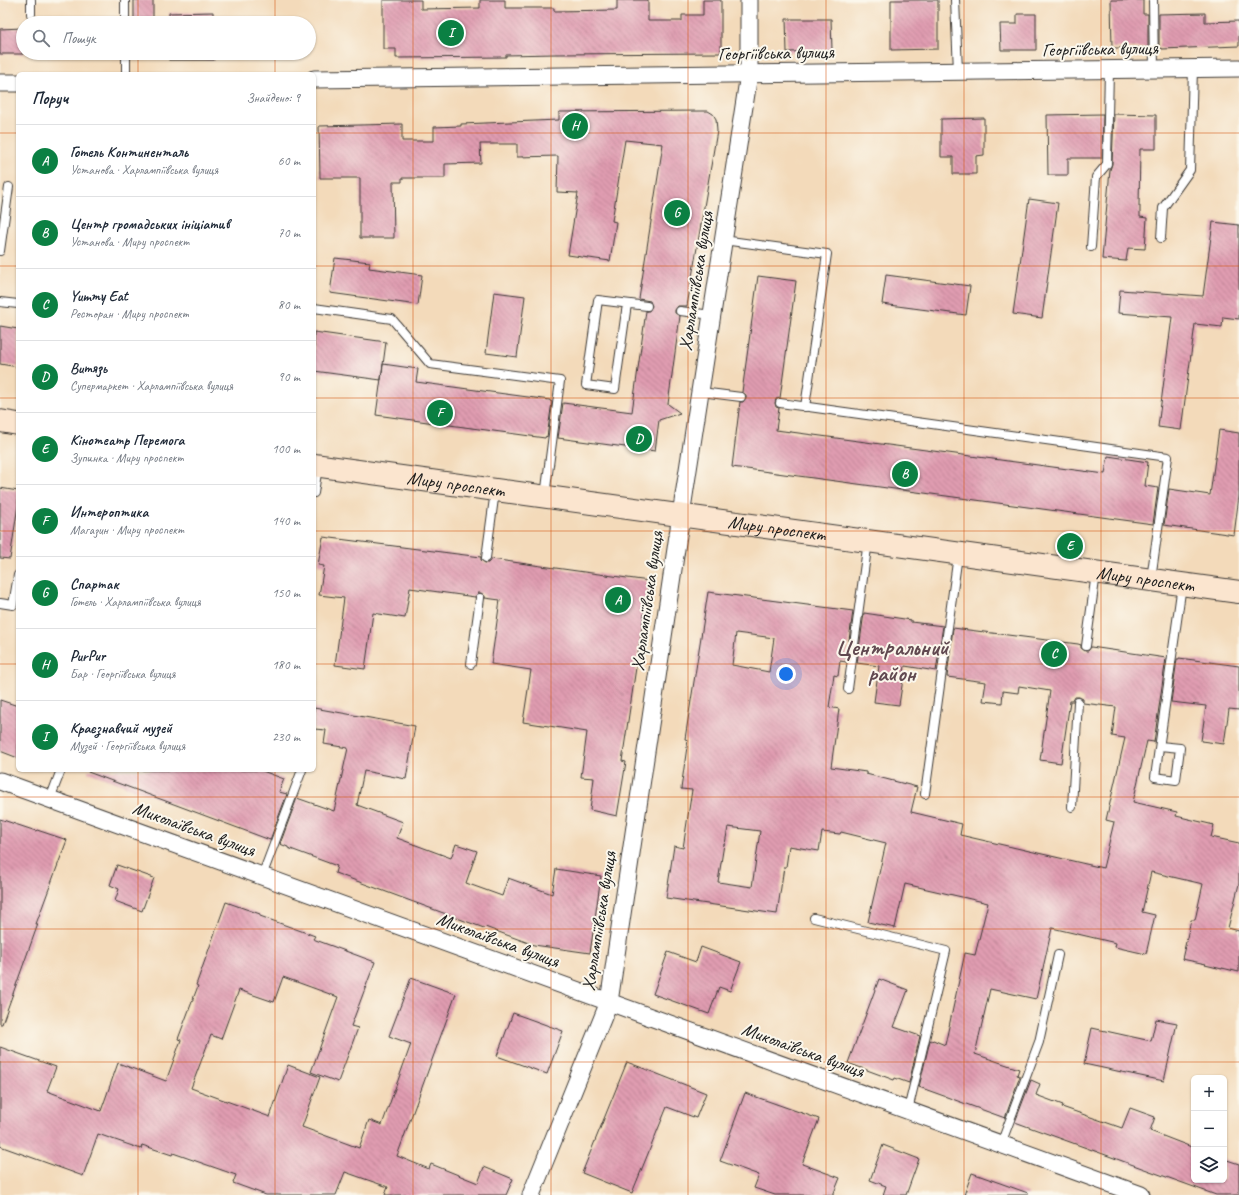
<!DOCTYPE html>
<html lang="uk">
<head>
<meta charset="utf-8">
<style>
  body { margin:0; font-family:Caveat,sans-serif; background:#f6f6f7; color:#1f2937 }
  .controls { position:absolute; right:12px; bottom:12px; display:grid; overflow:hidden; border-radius:6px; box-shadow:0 1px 3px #0004 }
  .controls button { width:36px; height:36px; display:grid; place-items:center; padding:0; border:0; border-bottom:1px solid #e0e1e3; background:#fff; color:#1f2937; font:20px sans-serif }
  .you { position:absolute; left:786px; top:674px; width:14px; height:14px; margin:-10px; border:3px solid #fff; border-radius:50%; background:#1a73e8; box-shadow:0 0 0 6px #1a73e833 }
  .badge { display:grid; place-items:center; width:26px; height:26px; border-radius:50%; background:#0b8043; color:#fff; font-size:13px; font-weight:700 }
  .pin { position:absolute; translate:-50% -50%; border:2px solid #fff; box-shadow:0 1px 4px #0006 }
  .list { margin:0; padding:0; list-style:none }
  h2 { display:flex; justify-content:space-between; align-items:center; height:52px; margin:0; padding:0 16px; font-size:17px }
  h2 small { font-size:13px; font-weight:400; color:#747a83 }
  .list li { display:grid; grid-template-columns:26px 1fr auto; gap:12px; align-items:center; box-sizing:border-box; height:72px; padding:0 16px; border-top:1px solid #e0e1e3 }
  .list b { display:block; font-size:15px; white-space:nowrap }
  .list p { margin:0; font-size:13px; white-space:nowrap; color:#747a83 }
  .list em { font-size:13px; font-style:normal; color:#747a83 }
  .icon { flex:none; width:22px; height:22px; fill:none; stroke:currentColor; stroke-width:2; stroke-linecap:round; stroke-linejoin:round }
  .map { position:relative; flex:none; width:1239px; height:1195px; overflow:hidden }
  .search { position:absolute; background:#fff; box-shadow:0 1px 3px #0004; left:16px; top:16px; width:300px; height:44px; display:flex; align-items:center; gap:10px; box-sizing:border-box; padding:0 14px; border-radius:22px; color:#747a83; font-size:15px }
  .panel { position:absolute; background:#fff; box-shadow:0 1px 3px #0004; left:16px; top:72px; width:300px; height:700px; border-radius:6px }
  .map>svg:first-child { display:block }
  .building { fill:url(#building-back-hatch); fill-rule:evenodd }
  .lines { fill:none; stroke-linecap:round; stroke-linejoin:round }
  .service-casing { stroke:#3c3834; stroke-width:10 }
  .minor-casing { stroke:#3c3834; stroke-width:19 }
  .secondary-casing { stroke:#3c3834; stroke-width:24 }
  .service { stroke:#fff; stroke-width:8 }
  .minor { stroke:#fff; stroke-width:17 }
  .secondary { stroke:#fbe5cf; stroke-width:22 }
  .grid { fill:none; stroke:#d4530e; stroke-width:1; stroke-opacity:0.55 }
  .labels { text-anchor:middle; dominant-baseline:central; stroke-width:4; stroke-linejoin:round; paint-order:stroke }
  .street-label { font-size:19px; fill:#1c1c1c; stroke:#fbf7ec }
  .district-label { font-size:23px; font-weight:bold; fill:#614950; stroke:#fbf7ec }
</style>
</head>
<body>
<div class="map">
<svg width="1239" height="1195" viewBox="0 0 1239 1195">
  <defs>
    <pattern id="building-back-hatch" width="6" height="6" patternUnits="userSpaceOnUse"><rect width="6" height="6" fill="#e09cb1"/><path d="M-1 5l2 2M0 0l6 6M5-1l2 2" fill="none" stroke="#b57e8f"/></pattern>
  </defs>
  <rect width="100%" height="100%" fill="#fbf7ec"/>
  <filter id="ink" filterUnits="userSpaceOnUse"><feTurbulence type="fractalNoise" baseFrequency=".025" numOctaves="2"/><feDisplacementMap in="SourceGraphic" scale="8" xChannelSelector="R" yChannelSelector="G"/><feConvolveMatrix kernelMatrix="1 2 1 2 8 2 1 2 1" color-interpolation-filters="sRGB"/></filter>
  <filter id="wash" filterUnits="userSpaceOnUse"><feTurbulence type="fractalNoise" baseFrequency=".012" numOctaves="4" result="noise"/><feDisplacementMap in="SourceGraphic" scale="16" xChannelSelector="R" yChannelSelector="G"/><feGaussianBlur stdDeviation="0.9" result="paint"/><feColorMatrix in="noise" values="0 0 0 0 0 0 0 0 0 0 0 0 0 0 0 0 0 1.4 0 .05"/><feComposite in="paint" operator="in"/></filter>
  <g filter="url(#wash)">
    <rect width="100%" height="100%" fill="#f3daba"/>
    <g id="blocks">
      <!-- building -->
      <g class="building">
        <rect x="134" y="0" width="19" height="23"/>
        <polygon points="383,0 421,0 421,9 480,8 480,0 505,0 505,8 554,8 554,11 617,10 617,0 648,0 648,21 682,21 682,15 703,15 703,0 721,0 721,53 555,54 506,55 506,57 396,58 396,49 383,49"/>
        <polygon points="891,0 938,0 938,49 891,50"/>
        <polygon points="1111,0 1143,0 1143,14 1148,14 1148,48 1112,48"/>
        <polygon points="213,12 213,23 169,23 169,13"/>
        <polygon points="1205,13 1205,22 1239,21 1239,46 1162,49 1162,48 1159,48 1159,14"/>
        <polygon points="1017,14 1036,14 1036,50 1001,50 1000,24 1017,24"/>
        <polygon points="786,19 831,19 832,51 787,52"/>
        <polygon points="23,28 23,54 0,54 0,29"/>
        <rect x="169" y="53" width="45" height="7"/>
        <polygon points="702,111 708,111 713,114 716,119 717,131 687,306 678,306 675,310 675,313 680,316 668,404 680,413 659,420 655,451 558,438 563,403 632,412 646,311 649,311 652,306 650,301 639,299 663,144 625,140 612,221 616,222 610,261 568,255 578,193 557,192 558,156 517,157 517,144 480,144 481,163 445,164 445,178 402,178 402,182 393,182 394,238 360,238 360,178 320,178 319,126 402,124 402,141 434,141 434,127 461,126 461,124 559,120 559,112"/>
        <polygon points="1103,114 1102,158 1068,158 1068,175 1048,175 1047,115"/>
        <polygon points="1114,114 1156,115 1156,149 1140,149 1139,206 1140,206 1140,217 1147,218 1145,249 1128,248 1126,261 1102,259 1110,170 1112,164"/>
        <polygon points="984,118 984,155 976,156 976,174 953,174 953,157 941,157 941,119"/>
        <polygon points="1029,199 1058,203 1042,318 1013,314"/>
        <polygon points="1213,222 1239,225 1239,319 1223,317 1222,327 1195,324 1181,430 1158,427 1172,317 1118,313 1120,290 1203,296"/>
        <polygon points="335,258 370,262 369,268 422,275 418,305 330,293"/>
        <polygon points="886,275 970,286 966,315 882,304"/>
        <polygon points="758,276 796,281 780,398 776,399 775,403 776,407 779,408 776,430 1105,474 1108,456 1148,462 1145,486 1158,488 1153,524 732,467 740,402 743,402 746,398 746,395 742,392"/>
        <polygon points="494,292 525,296 517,357 486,353"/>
        <polygon points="0,326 18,329 18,367 0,364"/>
        <polygon points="314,332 386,342 381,380 314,371"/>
        <polygon points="383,364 418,369 416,382 550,400 550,401 552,402 547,437 546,436 545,438 376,415"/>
        <polygon points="1219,430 1239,433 1239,496 1234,535 1164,525 1169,489 1210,495"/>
        <polygon points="0,488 18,491 18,505 10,559 0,558"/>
        <polygon points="323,537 481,557 481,560 485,563 488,563 491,559 649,581 622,761 626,762 617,816 590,810 594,778 581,777 587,732 523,722 531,670 491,664 500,600 485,598 485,596 481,593 478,593 475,597 410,588 405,618 373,613 365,669 335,665 344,598 319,595 324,566 318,565"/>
        <path d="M708,592L853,611L846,662L840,661L838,676L834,675L829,707L839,709L831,767L866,772V774L917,787L911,812L962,824L960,835L1103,868L1114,822L1106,820L1125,738L1112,736L1116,707L1083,703V699L1079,697H1075L1073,701H1070L1061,763L1040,760L1050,691L1019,686L1018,693L1003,691L1002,703L983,701L986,682L947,677L953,628L1078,644L1081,645V648L1085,651H1088L1091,647L1166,658L1154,742L1147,741L1133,802L1177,812L1176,816L1214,825L1211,837L1239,843V884L1228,928L1239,931V972L1222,968V969L1205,965L1206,964L1182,959L1191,920H1195L1203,884L1151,872L1142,912L1155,915L1146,954L1115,947L1116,943L1052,928L1036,999L990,989L975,1054L1019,1069L1017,1075L1020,1076L1005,1118L919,1087L930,1040L932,1041L933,1040L945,1045L965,953L975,955L988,903L905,884L895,928L868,922L886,843L841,832L840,834L822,832L819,851L789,846L786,867H784L777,914L666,898L674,846L683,848L692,790L681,789L688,740L685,739ZM736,633L774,638L769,672L732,665ZM728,827L760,831L752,887L718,882L724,844H725Z"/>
        <polygon points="864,613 911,620 911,622 943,626 936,671 905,666 899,705 874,702 879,666 857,663"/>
        <polygon points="1179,658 1239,666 1239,710 1229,709 1224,744 1201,741 1206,706 1171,702 1177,659 1179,659"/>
        <polygon points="0,700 18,706 18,758 0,751"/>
        <polygon points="314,708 415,726 406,779 364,771 357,805 403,822 397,838 451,858 456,844 477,851 466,883 502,896 508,878 552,894 556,869 601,876 590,953 534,945 485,927 484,928 335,873 337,866 288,848 288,847 280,844 297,798 334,811 348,748 324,744 326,730 314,729"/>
        <polygon points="88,770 260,770 284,779 279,792 287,794 270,840 88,772"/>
        <polygon points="0,819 36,831 37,830 67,840 36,924 38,924 2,1024 0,1024"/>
        <polygon points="117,865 154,878 142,911 115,901 119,889 110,885"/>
        <polygon points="226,902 260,914 260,916 315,936 313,939 375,962 351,1026 358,1028 338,1082 311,1072 338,997 283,977 274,1002 239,990 221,1039 211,1035 191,1088 270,1117 288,1065 320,1077 302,1127 359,1148 369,1120 382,1125 411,1044 389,1036 411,978 456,994 397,1156 429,1169 431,1164 478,1183 484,1167 513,1179 506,1195 385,1195 388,1187 345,1172 336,1195 266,1195 233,1183 236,1175 173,1153 172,1155 142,1145 141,1149 98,1134 83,1176 0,1146 0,1047 56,1067 47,1091 101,1111 118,1063 166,1081 181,1040 178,1039 198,986 196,985"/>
        <polygon points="701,947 741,962 730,991 719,987 709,1014 653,994 668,952 696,962"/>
        <polygon points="879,979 908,990 894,1027 920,1036 909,1083 895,1078 894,1080 848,1063"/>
        <polygon points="513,1013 563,1031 547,1074 497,1056"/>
        <polygon points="1156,1019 1177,1023 1164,1081 1084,1064 1092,1028 1151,1041"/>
        <polygon points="627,1062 706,1093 696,1118 667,1107 632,1193 582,1173"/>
        <polygon points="1031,1080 1040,1084 1036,1095 1063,1105 1062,1107 1122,1128 1130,1108 1155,1117 1150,1131 1194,1148 1194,1180 1224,1180 1224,1159 1239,1164 1239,1195 1216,1195 1015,1122"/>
        <polygon points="745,1093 819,1119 802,1164 840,1178 833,1195 775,1195 754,1188 759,1175 720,1161"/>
        <polygon points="883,1145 919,1159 906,1195 883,1195 886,1186 870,1180"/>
        <polygon points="972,1173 1028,1193 1028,1195 964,1195"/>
      </g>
    </g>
  </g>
  <g filter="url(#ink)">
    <use href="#blocks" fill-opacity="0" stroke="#3c3834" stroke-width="1"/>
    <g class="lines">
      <defs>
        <g id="service">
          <polyline points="31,0 31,14"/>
          <polyline points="125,0 125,23"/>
          <polyline points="955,0 958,71"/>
          <polyline points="1153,0 1154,69"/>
          <polyline points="126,53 126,74"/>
          <polyline points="1161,238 1163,208 1190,170 1193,69"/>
          <polyline points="723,240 827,254 805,407"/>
          <polyline points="1091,247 1096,177 1107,164 1109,70"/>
          <polyline points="0,251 9,187"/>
          <polyline points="0,302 18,304"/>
          <polyline points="627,304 615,389 586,385 598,300 647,306"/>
          <polyline points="314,308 392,319 430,364 560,381 545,496"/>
          <polyline points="680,311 712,315"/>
          <polyline points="701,392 741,397"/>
          <polyline points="780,403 1168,457 1151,579"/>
          <polyline points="314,493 318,466"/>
          <polyline points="486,558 495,491"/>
          <polyline points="0,603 13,605 18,575"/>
          <polyline points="1086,646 1096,573"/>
          <polyline points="471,664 480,598"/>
          <polyline points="848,689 868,541"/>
          <polyline points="1160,746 1180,748 1176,780 1155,777 1182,585"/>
          <polyline points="925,794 958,555"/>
          <polyline points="50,799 61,770"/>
          <polyline points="1072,807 1078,702"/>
          <polyline points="262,876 302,770"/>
          <polyline points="814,918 946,951 908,1110"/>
          <polyline points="1001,1144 1039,1042 1058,955"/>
        </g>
        <g id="minor">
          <polyline points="314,79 1239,68"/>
          <polyline points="0,83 18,83"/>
          <polyline points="0,781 1141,1195"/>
          <polyline points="531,1195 609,1002 681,515 749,74 749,0"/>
        </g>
        <g id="secondary">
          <polyline points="0,421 18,424"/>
          <path id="s1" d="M314,465L1239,592"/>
        </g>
      </defs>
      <!-- service casing -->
      <use href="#service" class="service-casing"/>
      <!-- minor casing -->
      <use href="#minor" class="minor-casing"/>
      <!-- secondary casing -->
      <use href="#secondary" class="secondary-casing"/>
      <!-- service -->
      <use href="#service" class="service"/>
      <!-- minor -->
      <use href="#minor" class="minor"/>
      <!-- secondary -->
      <use href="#secondary" class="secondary"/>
    </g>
  </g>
  <!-- grid -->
  <path class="grid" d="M138,0V23M275,0V23M413,0V1195M551,0V1195M688,0V1195M826,0V1195M964,0V1195M1101,0V1195M138,53V74M275,53V74M0,133H18M314,133H1239M0,266H18M314,266H1239M0,398H18M314,398H1239M0,531H18M314,531H1239M0,664H18M314,664H1239M138,770V1195M275,770V1195M0,797H1239M0,929H1239M0,1062H1239"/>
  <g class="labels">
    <!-- street labels -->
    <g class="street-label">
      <text transform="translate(1100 49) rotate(-1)">Георгіївська вулиця</text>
      <text transform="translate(776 53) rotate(-1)">Георгіївська вулиця</text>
      <text transform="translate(696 281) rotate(-81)">Харлампіївська вулиця</text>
      <text stroke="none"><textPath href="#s1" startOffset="143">Миру проспект</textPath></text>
      <text stroke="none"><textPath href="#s1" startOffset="467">Миру проспект</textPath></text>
      <text stroke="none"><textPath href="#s1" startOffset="839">Миру проспект</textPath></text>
      <text transform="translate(647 601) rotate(-82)">Харлампіївська вулиця</text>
      <text transform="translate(194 829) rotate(20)">Миколаївська вулиця</text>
      <text transform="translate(599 921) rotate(-81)">Харлампіївська вулиця</text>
      <text transform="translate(498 940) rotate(20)">Миколаївська вулиця</text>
      <text transform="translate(803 1050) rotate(20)">Миколаївська вулиця</text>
    </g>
    <!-- district labels -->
    <g class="district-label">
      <text x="892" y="647">Центральний<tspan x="892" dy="26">район</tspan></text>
    </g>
  </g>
</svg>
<div class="controls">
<button>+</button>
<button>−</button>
<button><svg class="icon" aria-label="layers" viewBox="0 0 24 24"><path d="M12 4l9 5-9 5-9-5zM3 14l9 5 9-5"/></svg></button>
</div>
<div class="you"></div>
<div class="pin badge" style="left:618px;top:600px">A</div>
<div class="pin badge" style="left:905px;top:474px">B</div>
<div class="pin badge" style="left:1054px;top:654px">C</div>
<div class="pin badge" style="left:639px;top:439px">D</div>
<div class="pin badge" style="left:1070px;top:546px">E</div>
<div class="pin badge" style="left:440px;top:413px">F</div>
<div class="pin badge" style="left:677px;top:213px">G</div>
<div class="pin badge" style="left:575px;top:126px">H</div>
<div class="pin badge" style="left:451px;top:33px">I</div>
<div class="search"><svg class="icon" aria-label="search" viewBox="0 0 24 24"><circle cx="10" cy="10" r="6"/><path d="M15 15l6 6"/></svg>Пошук</div>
<section class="panel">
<h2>Поруч<small>Знайдено: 9</small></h2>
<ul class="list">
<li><span class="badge">A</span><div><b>Готель Континенталь</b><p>Установа · Харлампіївська вулиця</p></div><em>60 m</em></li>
<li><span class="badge">B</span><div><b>Центр громадських ініціатив</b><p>Установа · Миру проспект</p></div><em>70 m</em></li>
<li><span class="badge">C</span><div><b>Yummy Eat</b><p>Ресторан · Миру проспект</p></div><em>80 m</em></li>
<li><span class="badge">D</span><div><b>Витязь</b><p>Супермаркет · Харлампіївська вулиця</p></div><em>90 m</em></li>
<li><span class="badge">E</span><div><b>Кінотеатр Перемога</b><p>Зупинка · Миру проспект</p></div><em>100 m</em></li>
<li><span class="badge">F</span><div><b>Интероптика</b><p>Магазин · Миру проспект</p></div><em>140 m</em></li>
<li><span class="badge">G</span><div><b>Спартак</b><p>Готель · Харлампіївська вулиця</p></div><em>150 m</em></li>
<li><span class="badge">H</span><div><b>PurPur</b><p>Бар · Георгіївська вулиця</p></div><em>180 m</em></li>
<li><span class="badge">I</span><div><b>Краєзнавчий музей</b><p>Музей · Георгіївська вулиця</p></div><em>230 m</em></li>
</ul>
</section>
</div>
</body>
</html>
